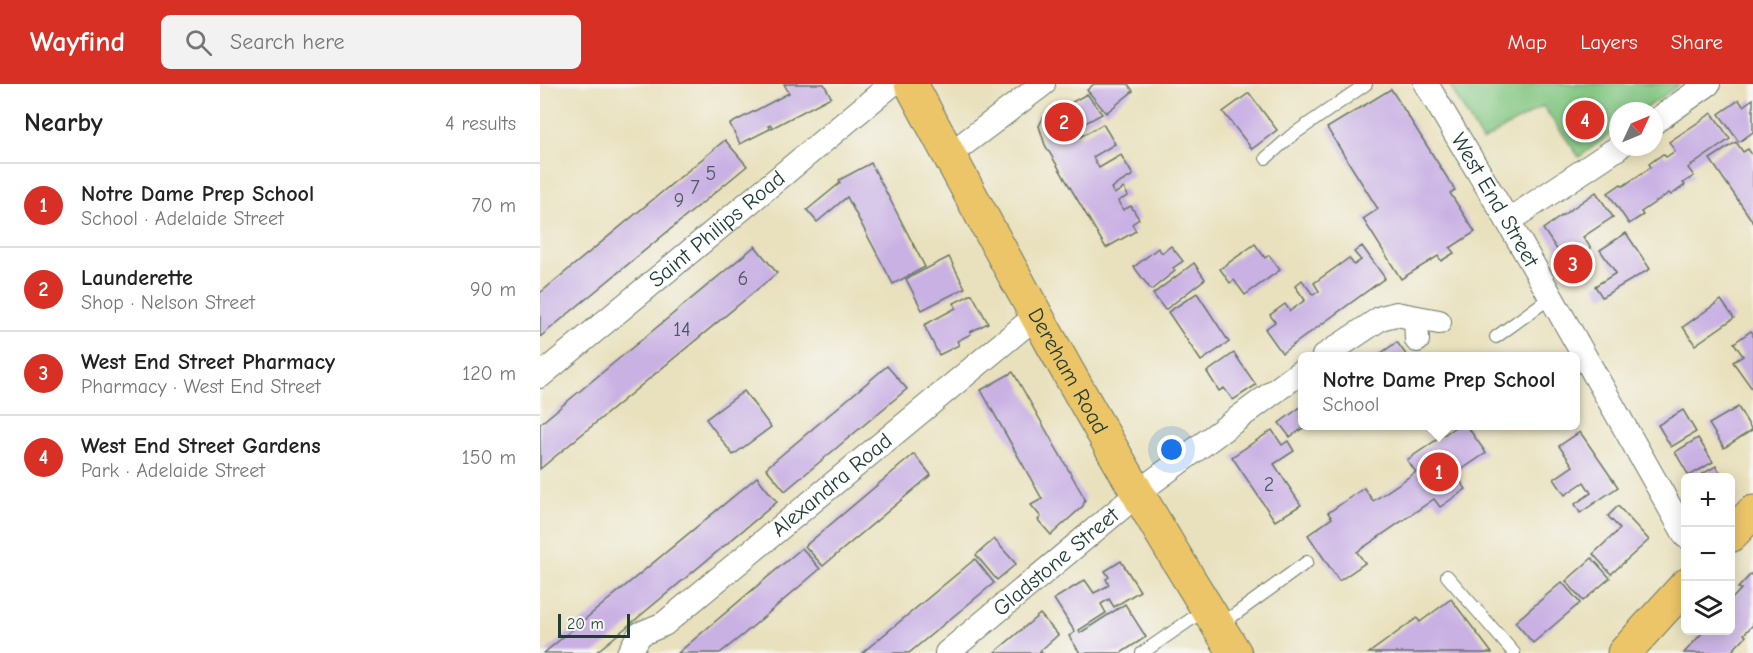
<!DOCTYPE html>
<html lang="en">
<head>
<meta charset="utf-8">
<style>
  body { margin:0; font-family:"Comic Neue",sans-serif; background:#f2f2f2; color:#222 }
  .controls { position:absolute; right:18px; bottom:18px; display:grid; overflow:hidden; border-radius:9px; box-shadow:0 3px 15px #0003 }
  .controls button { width:54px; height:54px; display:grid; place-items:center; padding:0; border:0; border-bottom:2px solid #e0e0e0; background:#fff; color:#222; font:30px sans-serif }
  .compass { position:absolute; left:1069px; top:18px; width:54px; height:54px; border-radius:50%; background:#fff; box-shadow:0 3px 15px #0003; rotate:46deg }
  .scale { position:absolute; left:18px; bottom:15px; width:72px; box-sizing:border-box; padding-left:6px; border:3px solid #1f3d34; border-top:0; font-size:16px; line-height:21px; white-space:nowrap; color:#1f3d34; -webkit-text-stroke:4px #f6f6f2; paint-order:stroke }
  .you { position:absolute; left:632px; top:366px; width:21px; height:21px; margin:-15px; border:4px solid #fff; border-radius:50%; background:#1a73e8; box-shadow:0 0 0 9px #1a73e833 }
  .badge { display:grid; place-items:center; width:39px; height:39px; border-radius:50%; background:#d93025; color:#fff; font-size:20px; font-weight:700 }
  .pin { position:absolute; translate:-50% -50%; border:3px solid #fff; box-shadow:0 2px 6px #0006 }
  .popup { position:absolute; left:758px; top:268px; width:282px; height:78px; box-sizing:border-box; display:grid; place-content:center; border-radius:9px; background:#fff; filter:drop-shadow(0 2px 4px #0005); font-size:20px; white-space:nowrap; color:#767676 }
  .popup b { font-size:22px; color:#222 }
  .popup::after { content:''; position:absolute; left:50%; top:100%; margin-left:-12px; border:12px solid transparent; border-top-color:#fff }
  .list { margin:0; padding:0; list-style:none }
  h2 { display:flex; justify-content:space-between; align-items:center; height:78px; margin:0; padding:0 24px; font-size:26px }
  h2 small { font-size:20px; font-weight:400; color:#767676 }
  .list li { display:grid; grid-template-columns:39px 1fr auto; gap:18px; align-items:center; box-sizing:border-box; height:84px; padding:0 24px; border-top:2px solid #e0e0e0 }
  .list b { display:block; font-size:22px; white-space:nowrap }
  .list p { margin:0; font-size:20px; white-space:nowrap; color:#767676 }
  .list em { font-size:20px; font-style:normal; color:#767676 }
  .icon { flex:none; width:33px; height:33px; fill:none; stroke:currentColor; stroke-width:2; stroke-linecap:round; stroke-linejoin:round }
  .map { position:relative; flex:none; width:1213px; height:569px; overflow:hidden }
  header { display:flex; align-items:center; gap:36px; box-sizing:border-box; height:84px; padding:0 30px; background:#d93025; color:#fff }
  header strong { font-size:28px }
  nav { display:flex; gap:33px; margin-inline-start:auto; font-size:21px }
  .search { width:420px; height:54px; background:#f2f2f2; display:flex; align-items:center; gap:15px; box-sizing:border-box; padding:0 21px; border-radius:9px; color:#767676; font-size:22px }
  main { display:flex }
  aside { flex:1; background:#fff }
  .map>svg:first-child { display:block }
  .green { fill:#81c680; stroke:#50825a; stroke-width:1.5 }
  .building { fill:#c9b1e4 }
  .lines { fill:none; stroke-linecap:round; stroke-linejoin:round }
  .service-casing { stroke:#667664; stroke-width:14 }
  .minor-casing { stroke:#667664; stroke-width:26 }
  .primary-casing { stroke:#667664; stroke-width:35 }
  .service { stroke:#fff; stroke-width:12 }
  .minor { stroke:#fff; stroke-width:24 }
  .primary { stroke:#edc569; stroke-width:33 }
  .labels { text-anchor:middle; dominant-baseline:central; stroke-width:6; stroke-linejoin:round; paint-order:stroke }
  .number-label { font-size:20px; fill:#4a5a60 }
  .street-label { font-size:22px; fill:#1f3d34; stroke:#f6f6f2 }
</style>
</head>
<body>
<header>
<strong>Wayfind</strong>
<div class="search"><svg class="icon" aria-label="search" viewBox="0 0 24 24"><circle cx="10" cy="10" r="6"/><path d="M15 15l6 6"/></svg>Search here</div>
<nav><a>Map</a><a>Layers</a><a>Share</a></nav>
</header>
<main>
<aside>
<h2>Nearby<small>4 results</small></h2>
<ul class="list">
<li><span class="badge">1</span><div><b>Notre Dame Prep School</b><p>School · Adelaide Street</p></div><em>70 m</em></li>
<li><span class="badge">2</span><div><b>Launderette</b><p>Shop · Nelson Street</p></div><em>90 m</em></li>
<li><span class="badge">3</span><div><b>West End Street Pharmacy</b><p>Pharmacy · West End Street</p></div><em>120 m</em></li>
<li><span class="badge">4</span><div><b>West End Street Gardens</b><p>Park · Adelaide Street</p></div><em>150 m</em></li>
</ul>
</aside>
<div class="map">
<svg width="1213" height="569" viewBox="0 0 1213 569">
  <rect width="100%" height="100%" fill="#f6f6f2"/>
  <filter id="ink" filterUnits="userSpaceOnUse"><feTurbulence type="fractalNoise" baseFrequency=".0167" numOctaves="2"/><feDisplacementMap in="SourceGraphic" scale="12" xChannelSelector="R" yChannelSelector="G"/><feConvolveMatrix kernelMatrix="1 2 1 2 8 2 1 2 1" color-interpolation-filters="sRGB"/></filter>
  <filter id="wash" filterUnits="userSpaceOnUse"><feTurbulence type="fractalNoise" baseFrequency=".008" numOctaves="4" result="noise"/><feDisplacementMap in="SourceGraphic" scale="24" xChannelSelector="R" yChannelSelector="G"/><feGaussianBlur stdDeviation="1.35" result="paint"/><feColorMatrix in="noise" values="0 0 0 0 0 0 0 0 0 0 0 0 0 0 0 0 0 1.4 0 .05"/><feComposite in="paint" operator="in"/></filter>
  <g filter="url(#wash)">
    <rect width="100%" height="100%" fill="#e9e1bd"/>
    <!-- green -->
    <polygon class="green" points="909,0 1140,0 1102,27 1078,27 1078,44 1039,73 1003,22 942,57"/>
    <g id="blocks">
      <!-- building -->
      <g class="building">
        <polygon points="244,0 284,0 291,13 232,44 231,41 228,42 230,45 200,60 190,40 249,9"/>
        <polygon points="554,0 588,0 593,7 566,29 547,6"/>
        <polygon points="851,5 915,106 910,109 935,148 910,164 914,169 901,177 898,172 861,195 823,135 838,125 787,44"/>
        <polygon points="709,9 737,46 712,65 683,28"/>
        <polygon points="547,10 562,30 536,44 540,53 563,40 575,60 553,73 559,84 581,71 593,91 571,104 574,110 584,104 588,112 578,117 583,126 591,122 599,135 592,140 596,147 566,164 505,61 499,42 503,34"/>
        <polygon points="1213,15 1213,48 1199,58 1179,30 1199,16 1203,22"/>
        <polygon points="1172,29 1190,55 1148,84 1154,92 1143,99 1145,101 1131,111 1129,109 1101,128 1103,131 1089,140 1068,109 1081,100 1083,102 1111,83 1109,80 1123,70 1126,73 1135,67 1129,58"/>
        <polygon points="185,56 207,82 0,253 0,209"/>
        <polygon points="1196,58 1203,68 1208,65 1213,72 1213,138 1170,75"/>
        <polygon points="331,79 385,183 353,200 307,113 277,138 267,126 300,99 299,96"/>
        <polygon points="1056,108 1073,133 1043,153 1051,164 1036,174 1029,163 1020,170 1003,145"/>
        <polygon points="1086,149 1110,185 1062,213 1055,202 1076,189 1060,166"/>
        <polygon points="715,160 725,174 729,171 740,186 705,211 694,196 690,199 680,185"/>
        <polygon points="215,162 237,189 0,385 0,340"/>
        <polygon points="631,162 643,177 633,184 635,187 611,206 594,183 618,164 622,169"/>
        <polygon points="822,162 845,194 742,269 725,245 735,238 730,231 745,220 750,227 765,216 755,202 762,196 773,211 779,207 774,199 809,174 814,181 821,176 814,168"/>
        <polygon points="409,173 425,204 382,226 366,195"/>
        <polygon points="654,179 665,195 625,226 613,210"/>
        <polygon points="657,209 689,258 661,277 628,228"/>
        <polygon points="432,210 448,239 430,248 431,250 417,257 419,261 399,271 384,241 416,224 414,219"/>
        <polygon points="1181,216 1194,234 1155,261 1143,243"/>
        <polygon points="1211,247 1213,249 1213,306 1193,278 1203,272 1194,259"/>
        <polygon points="857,258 867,272 837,272"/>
        <polygon points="694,269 716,301 693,316 684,304 679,307 667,288"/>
        <polygon points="347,282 367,305 245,407 226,384"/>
        <polygon points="473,288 545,415 543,422 511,451 498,436 501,433 491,421 502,415 441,306"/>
        <polygon points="204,307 231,343 193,371 166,335"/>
        <polygon points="762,322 762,342 766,342 750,353 739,339"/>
        <polygon points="1198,323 1212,346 1184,364 1169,340"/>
        <polygon points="1143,326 1156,348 1131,363 1118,341"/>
        <polygon points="917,342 927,342 946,369 915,390 926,405 900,423 894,415 817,468 825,479 799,497 768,451 792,434 788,429 824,404 833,417 876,388 867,376"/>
        <polygon points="732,346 742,361 748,357 754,367 734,380 761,421 735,437 692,373"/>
        <polygon points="1040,348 1078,403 1040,429 1035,420 1051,409 1044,398 1025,411 1014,395 1033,382 1019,362"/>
        <polygon points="1158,354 1173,378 1149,392 1135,368"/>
        <polygon points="374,370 391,391 283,482 265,462"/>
        <polygon points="1176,382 1183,393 1157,393"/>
        <polygon points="217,393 237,418 71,556 55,569 4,569"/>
        <polygon points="1078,422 1109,456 1071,490 1053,470 1080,445 1068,432"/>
        <polygon points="454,455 476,480 457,496 436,471"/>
        <polygon points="262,464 280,485 204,550 180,569 138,569"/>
        <polygon points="1052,474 1070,494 1043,517 1026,497"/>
        <polygon points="435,475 454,499 421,526 369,569 322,569"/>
        <polygon points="581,477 600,507 574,523 569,515 561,520 566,529 539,546 540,549 585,520 606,553 581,569 540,569 529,552 535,548 514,515 545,496 554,509 562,505 569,501 566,495 569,493 565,487"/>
        <polygon points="1213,488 1213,541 1204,550 1206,552 1190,569 1144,569 1165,546 1191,546 1191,516 1201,505 1198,504"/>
        <polygon points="1022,498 1040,519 993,559 975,538"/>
        <polygon points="911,515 952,569 829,569 877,534 880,538"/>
        <polygon points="500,530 518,551 500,567 502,569 454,569"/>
      </g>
    </g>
  </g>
  <g filter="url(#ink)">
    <use href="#blocks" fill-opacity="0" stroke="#667664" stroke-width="1.5"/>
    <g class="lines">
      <defs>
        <g id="service">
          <polyline points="726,74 751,52 826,0"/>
          <polyline points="956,253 1011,213"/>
          <polyline points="907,492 974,569"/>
          <polyline points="679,542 767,478"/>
          <polyline points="602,569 666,525"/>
        </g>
        <g id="minor">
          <path id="s1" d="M886,0L968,137L1146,452"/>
          <polyline points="1114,38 1168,0"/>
          <polyline points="409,71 503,0"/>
          <polyline points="968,137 1079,63"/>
          <polyline points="876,235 877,256"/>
          <polyline points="784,272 841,234 856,230 899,238"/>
          <path id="s2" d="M0,292L352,0"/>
          <path id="s3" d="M89,569L100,550L124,540L496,232"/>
          <path id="s4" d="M407,569L612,398L762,287"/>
        </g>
        <g id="primary">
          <path id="s5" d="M371,0C474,193 578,384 695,569"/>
          <polyline points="1190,452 1213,428"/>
          <polyline points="1084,569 1146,501"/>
        </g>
      </defs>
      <!-- service casing -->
      <use href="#service" class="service-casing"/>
      <!-- minor casing -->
      <use href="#minor" class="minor-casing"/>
      <!-- primary casing -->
      <use href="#primary" class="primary-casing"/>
      <!-- service -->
      <use href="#service" class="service"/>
      <!-- minor -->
      <use href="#minor" class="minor"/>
      <!-- primary -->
      <use href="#primary" class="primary"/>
    </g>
  </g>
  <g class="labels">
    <!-- number labels -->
    <g class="number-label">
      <text x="171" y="89">5</text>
      <text x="155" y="103">7</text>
      <text x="139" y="116">9</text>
      <text x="203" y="194">6</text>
      <text x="142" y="245">14</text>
      <text x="729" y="400">2</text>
    </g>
    <!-- street labels -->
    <g class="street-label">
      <text stroke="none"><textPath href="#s1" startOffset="135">West End Street</textPath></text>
      <text stroke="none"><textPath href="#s2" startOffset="230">Saint Philips Road</textPath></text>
      <text stroke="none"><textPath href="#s5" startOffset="327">Dereham Road</textPath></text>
      <text stroke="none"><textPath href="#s3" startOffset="266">Alexandra Road</textPath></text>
      <text stroke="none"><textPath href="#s4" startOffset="142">Gladstone Street</textPath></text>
    </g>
  </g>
</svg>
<div class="controls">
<button>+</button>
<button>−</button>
<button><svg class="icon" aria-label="layers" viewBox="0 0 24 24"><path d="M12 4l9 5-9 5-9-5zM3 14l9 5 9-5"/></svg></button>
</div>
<svg class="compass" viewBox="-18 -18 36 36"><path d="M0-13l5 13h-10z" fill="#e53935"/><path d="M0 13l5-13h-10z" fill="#767676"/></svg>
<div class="scale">20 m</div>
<div class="you"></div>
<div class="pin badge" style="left:899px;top:388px">1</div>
<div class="popup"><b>Notre Dame Prep School</b>School</div>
<div class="pin badge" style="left:524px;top:38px">2</div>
<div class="pin badge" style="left:1033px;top:180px">3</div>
<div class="pin badge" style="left:1045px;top:36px">4</div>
</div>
</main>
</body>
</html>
